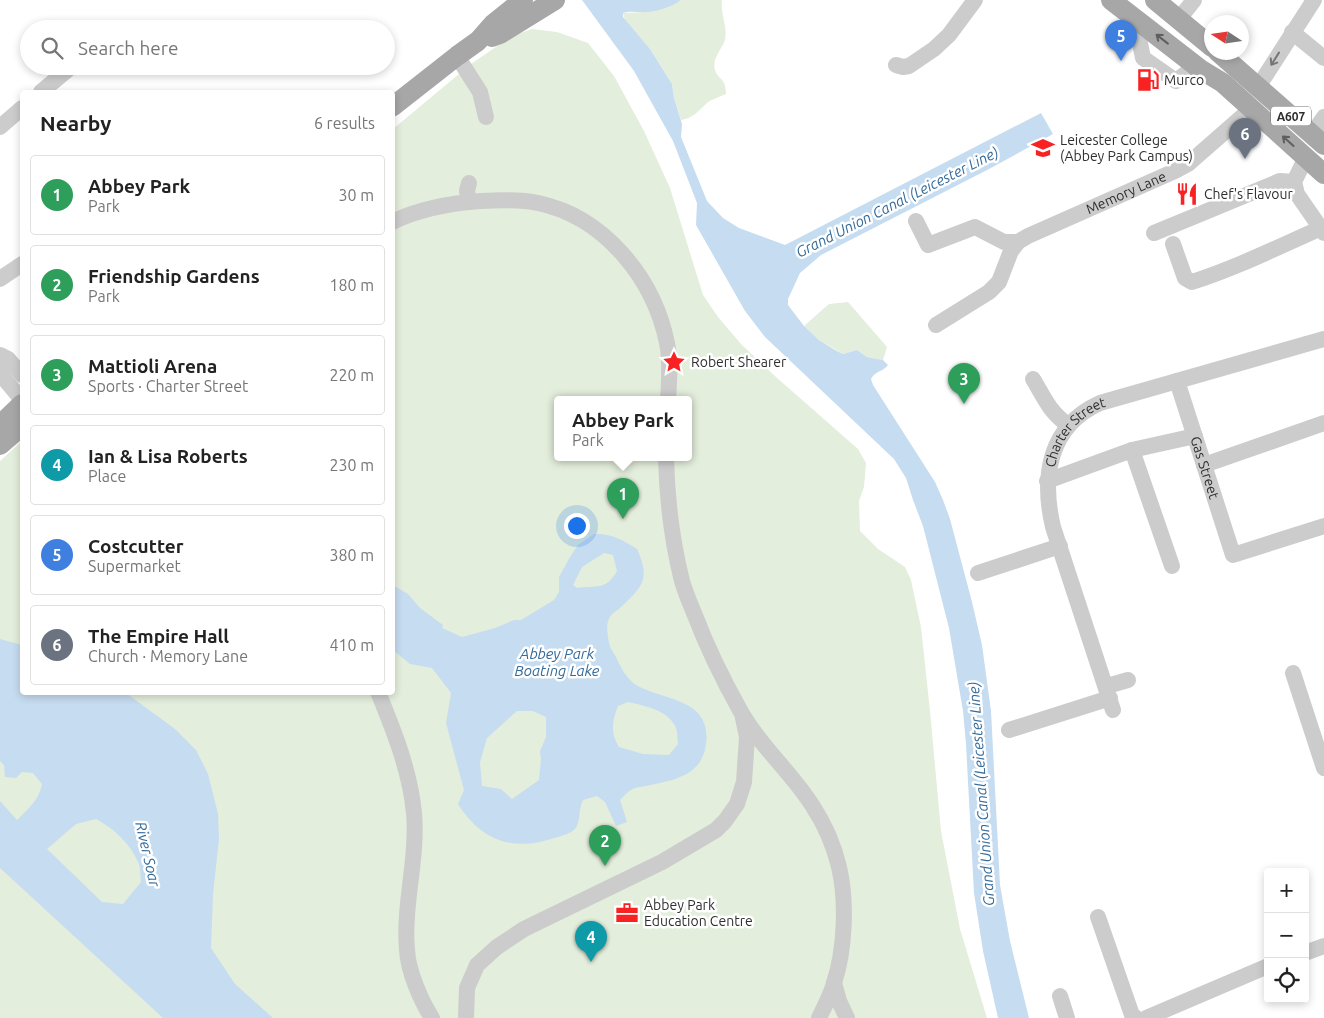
<!DOCTYPE html>
<html lang="en">
<head>
<meta charset="utf-8">
<style>
  body { margin:0; font-family:Ubuntu,sans-serif; background:#f2f2f2; color:#222 }
  .controls { position:absolute; right:15px; bottom:15px; display:grid; overflow:hidden; border-radius:5px; box-shadow:0 2px 8px #0003 }
  .controls button { width:45px; height:45px; display:grid; place-items:center; padding:0; border:0; border-bottom:1px solid #e0e0e0; background:#fff; color:#222; font:25px sans-serif }
  .compass { position:absolute; left:1204px; top:15px; width:45px; height:45px; border-radius:50%; background:#fff; box-shadow:0 2px 8px #0003; rotate:282deg }
  .you { position:absolute; left:576px; top:525px; width:18px; height:18px; margin:-12px; border:4px solid #fff; border-radius:50%; background:#1a73e8; box-shadow:0 0 0 8px #1a73e833 }
  .badge { display:grid; place-items:center; width:32px; height:32px; border-radius:50%; background:#0f766e; color:#fff; font-size:16px; font-weight:700 }
  .pin { position:absolute; translate:-50% -41px; filter:drop-shadow(0 1px 2px #0008) }
  .pin::after { content:''; position:absolute; top:26px; width:18px; height:15px; background:inherit; clip-path:polygon(0 0,100% 0,50% 100%) }
  .popup { position:absolute; left:554px; top:396px; width:138px; height:65px; box-sizing:border-box; display:grid; place-content:center; border-radius:5px; background:#fff; filter:drop-shadow(0 1px 4px #0005); font-size:16px; white-space:nowrap; color:#767676 }
  .popup b { font-size:19px; color:#222 }
  .popup::after { content:''; position:absolute; left:50%; top:100%; margin-left:-10px; border:10px solid transparent; border-top-color:#fff }
  .list { margin:0; padding:0; list-style:none }
  h2 { display:flex; justify-content:space-between; align-items:center; height:65px; margin:0; padding:0 20px; font-size:21px }
  h2 small { font-size:16px; font-weight:400; color:#767676 }
  .list li { display:grid; grid-template-columns:32px 1fr auto; gap:15px; align-items:center; box-sizing:border-box; height:80px; margin:0 10px 10px; padding:0 10px; border:1px solid #e0e0e0; border-radius:5px }
  .list b { display:block; font-size:19px; white-space:nowrap }
  .list p { margin:0; font-size:16px; white-space:nowrap; color:#767676 }
  .list em { font-size:16px; font-style:normal; color:#767676 }
  .icon { flex:none; width:28px; height:28px; fill:none; stroke:currentColor; stroke-width:2; stroke-linecap:round; stroke-linejoin:round }
  .map { position:relative; flex:none; width:1324px; height:1018px; overflow:hidden }
  .search { position:absolute; background:#fff; box-shadow:0 2px 8px #0003; left:20px; top:20px; width:375px; height:55px; display:flex; align-items:center; gap:12px; box-sizing:border-box; padding:0 18px; border-radius:28px; color:#767676; font-size:19px }
  .panel { position:absolute; background:#fff; box-shadow:0 2px 8px #0003; left:20px; top:90px; width:375px; height:605px; border-radius:5px }
  .map>svg:first-child { display:block }
  .green { fill:#e4eedc; fill-rule:evenodd }
  .water { fill:#c6dcf0; fill-rule:evenodd }
  .lines { fill:none; stroke-linecap:round; stroke-linejoin:round }
  .minor { stroke:#ccc; stroke-width:16 }
  .major { stroke:#a7a7a7; stroke-width:20 }
  .oneway { stroke:#5f5f5f }
  .oneway2 { stroke:#767676 }
  .labels { text-anchor:middle; dominant-baseline:central; stroke-width:5; stroke-linejoin:round; paint-order:stroke }
  .shield { fill:#fff; stroke:#6d6d6d; stroke-width:1 }
  .shield-label { font-size:12px; font-weight:bold; fill:#2f2f2f }
  .poi-label { font-size:14px; fill:#2f2f2f; stroke:#fff; text-anchor:start }
  .street-label { font-size:14px; fill:#2f2f2f; stroke:#fff }
  .water-label { font-size:15px; font-style:italic; fill:#356b9a; stroke:#fff }
</style>
</head>
<body>
<div class="map">
<svg width="1324" height="1018" viewBox="0 0 1324 1018">
  <rect width="100%" height="100%" fill="#fff"/>
  <!-- green -->
  <g class="green">
    <path d="M681,0H722C720,14 728,27 725,40C722,49 712,58 715,70C718,80 726,77 726,94C720,97 712,99 707,103C698,111 694,118 681,120L674,98L672,84L650,49L625,20L623,13L647,12Z"/>
    <path d="M532,29L557,32L588,43L614,76L644,131L670,188L703,295L718,317L741,344L776,377L858,449L866,463L864,487L859,501L860,531L878,549L905,567L911,580L921,627L930,711L941,831L960,929L987,1018H0V461L22,441V692H392L393,129L471,64L512,36ZM558,400H688V458H558Z"/>
    <polygon points="848,302 887,347 883,360 867,357 857,350 843,354 819,340 804,326 829,304"/>
  </g>
  <!-- water -->
  <g class="water">
    <path d="M582,0H681C671,7 659,11 647,12C639,13 631,10 623,13V17L650,49L672,84L674,98L682,124L681,137L707,201L723,218L739,228L785,245L1041,113L1053,134L989,169L821,255L800,273L788,299V305L804,326L819,340L835,350L843,354L857,350L867,357L883,360L888,365C883,372 876,370 871,379L873,385L935,482L943,500L950,519L972,602L982,645L991,711L1000,885L1010,941L1029,1018H998L983,951L974,893L966,744L963,711L949,628L923,526L913,500L906,478L894,459L765,337L745,311L696,225L697,203L673,141L634,71Z"/>
    <path d="M594,534C611,533 623,540 637,549C650,578 644,586 621,607C618,610 612,613 610,617C605,624 608,636 609,643C610,648 613,652 616,657C621,668 627,680 638,686C666,701 712,699 706,744C702,777 672,780 646,786C641,787 635,787 631,790C627,792 623,797 620,800L627,822L616,826L605,802L597,796L583,800C578,809 581,822 575,829C570,834 561,836 554,838C513,852 481,841 458,804L464,790L446,723L451,693L432,668L410,664L393,650V585L408,594L420,608L443,625L442,628L462,637L495,628L514,620H521L554,600L559,592V577L570,557L578,545ZM604,553L613,555L617,571C606,591 596,585 577,588L573,585L582,567ZM628,702C645,706 669,710 676,728C678,733 677,739 678,744L669,755L643,754L619,747C610,733 612,721 618,706ZM517,711H533L546,717V737L540,751L541,759L539,780L512,799L501,789L482,786L480,762L487,738Z"/>
    <path d="M0,639L22,645V692L126,693L175,729L196,750L208,774L218,814L219,839L213,894L211,948L235,984L273,1018H163L0,868V801L17,820C29,808 39,800 42,784L33,773L22,772L16,778L5,777L4,765L0,761ZM96,819C113,828 130,843 138,862C141,867 140,876 141,882L123,904L102,902L47,849L76,824Z"/>
  </g>
  <g class="lines">
    <!-- minor -->
    <g class="minor">
      <polyline points="1179,19 1194,0"/>
      <polyline points="1141,23 1139,38 1143,58 1176,81 1196,66"/>
      <polyline points="1292,32 1324,58"/>
      <polyline points="457,56 480,92 486,117"/>
      <polyline points="896,65 903,67 909,66 934,49 949,35 975,0"/>
      <polyline points="1258,87 1314,0"/>
      <polyline points="41,92 72,66"/>
      <polyline points="0,127 22,108"/>
      <polyline points="1312,134 1324,117"/>
      <polyline points="1306,157 1294,182 1297,194 1324,233"/>
      <polyline points="469,202 467,191 469,183"/>
      <polyline points="916,221 928,245 975,227 1004,242 1018,242"/>
      <path d="M392,222C419,209 452,203 481,201C499,200 520,199 538,203C605,217 654,279 667,343C671,361 669,382 668,400"/>
      <polyline points="1154,233 1280,181 1294,182"/>
      <path d="M1173,244L1185,278L1192,282C1236,268 1278,247 1321,228"/>
      <polyline points="0,279 22,264"/>
      <path id="s1" d="M936,325L989,292L999,282L1011,251L1018,242L1028,236L1175,171L1188,164L1252,108"/>
      <polyline points="0,355 8,359 22,375"/>
      <polyline points="0,369 2,376 22,400"/>
      <path d="M1033,379C1045,399 1049,411 1068,425"/>
      <path id="s2" d="M1177,381L1233,555L1324,526"/>
      <polyline points="1132,450 1172,566"/>
      <path d="M666,458C667,500 672,541 682,581C685,592 690,603 694,613C707,647 723,680 741,712C760,746 791,772 812,805C824,823 834,846 839,867C847,901 845,950 834,983C831,995 824,1007 819,1018"/>
      <polyline points="1204,465 1324,423"/>
      <polyline points="1047,481 1132,450 1195,436"/>
      <polyline points="978,573 1060,546"/>
      <polyline points="1293,673 1324,768"/>
      <polyline points="1107,686 1128,680"/>
      <path d="M378,692C394,731 410,771 414,813C418,859 403,904 407,950C408,971 421,1001 432,1018"/>
      <path id="s3" d="M1113,710L1053,527C1041,476 1049,426 1100,403L1324,339"/>
      <polyline points="1009,730 1110,698"/>
      <polyline points="1098,917 1132,1015 1136,1018"/>
      <polyline points="1305,953 1324,946"/>
      <polyline points="834,983 839,1001 847,1018"/>
      <polyline points="1060,996 1067,1018"/>
      <polyline points="466,1018 467,988 477,965 497,947 524,929 662,862 716,830 725,821 737,804 744,782 747,737 743,718"/>
      <polyline points="1146,1018 1268,966"/>
    </g>
    <!-- major -->
    <g class="major">
      <polyline points="1111,0 1200,69 1223,83 1324,174"/>
      <polyline points="1155,0 1212,47"/>
      <polyline points="492,37 500,34 555,0"/>
      <polyline points="1218,52 1324,145"/>
      <polyline points="392,107 457,56 478,41 493,24 523,0"/>
      <polyline points="0,425 22,404"/>
      <polyline points="0,445 22,426"/>
    </g>
  </g>
  <!-- one-way arrows -->
  <defs><path id="oneway-shaft" d="M-6 0H5M1.5-3L5.5 0L1.5 3" fill="none" stroke-width="1.6" stroke-linecap="round" stroke-linejoin="round" transform="scale(1.25)"/></defs>
  <g class="oneway">
    <use href="#oneway-shaft" transform="translate(1162 39) rotate(-142)"/>
    <use href="#oneway-shaft" transform="translate(1288 141) rotate(-138)"/>
  </g>
  <use class="oneway2" href="#oneway-shaft" transform="translate(1275 59) rotate(122)"/>
  <!-- icons -->
  <defs>
    <symbol id="fuel-bare" viewBox="-9 -9 18 18"><path d="M-5.5-6h7V0h2V4h1.3V-2.5L3-4.5l.8-.8L6-3V5H2.5V1h-1V6h-7ZM-4.2-4.7v3.2H.2V-4.7Z" fill="#f72221" stroke="#fff" stroke-width="2.5" paint-order="stroke"/></symbol>
    <symbol id="university-bare" viewBox="-9 -9 18 18"><path d="M0-5L7-2L0 1L-7-2ZM-4 1L0 2.5L4 1V4Q0 6-4 4Z" fill="#f72221" stroke="#fff" stroke-width="2.5" paint-order="stroke"/></symbol>
    <symbol id="restaurant-bare" viewBox="-9 -9 18 18"><path d="M-5-6h1v4h1v-4h1v4h1v-4h1v5L-1.5 .5V6h-2V.5L-5-1ZM5-6V6H3V1.5H1.5Q1.5-4 5-6Z" fill="#f72221" stroke="#fff" stroke-width="2.5" paint-order="stroke"/></symbol>
    <symbol id="sight-bare" viewBox="-9 -9 18 18"><path d="M0-6L1.8-2.2L6-1.7L2.9 1.2L3.7 5.4L0 3.3L-3.7 5.4L-2.9 1.2L-6-1.7L-1.8-2.2Z" fill="#f72221" stroke="#fff" stroke-width="2.5" paint-order="stroke"/></symbol>
    <symbol id="office-bare" viewBox="-9 -9 18 18"><path d="M-6-3h4V-5.5h4V-3h4V5H-6ZM-1-4.5V-3h2v-1.5ZM-6 0V1H6V0Z" fill="#f72221" stroke="#fff" stroke-width="2.5" paint-order="stroke"/></symbol>
  </defs>
  <g fill-rule="evenodd">
    <use href="#fuel-bare" x="1132" y="64" width="32" height="32"/>
    <use href="#university-bare" x="1027" y="132" width="32" height="32"/>
    <use href="#restaurant-bare" x="1171" y="178" width="32" height="32"/>
    <use href="#sight-bare" x="658" y="346" width="32" height="32"/>
    <use href="#office-bare" x="611" y="897" width="32" height="32"/>
  </g>
  <g class="labels">
    <!-- shield labels -->
    <rect class="shield" x="1271" y="106.5" width="40" height="19" rx="4"/>
    <g class="shield-label">
      <text x="1291" y="116">A607</text>
    </g>
    <!-- poi labels -->
    <g class="poi-label">
      <text x="1164" y="80">Murco</text>
      <text x="1060" y="140">Leicester College<tspan x="1060" dy="16">(Abbey Park Campus)</tspan></text>
      <text x="1204" y="194">Chef's Flavour</text>
      <text x="691" y="362">Robert Shearer</text>
      <text x="644" y="905">Abbey Park<tspan x="644" dy="16">Education Centre</tspan></text>
    </g>
    <!-- street labels -->
    <g class="street-label">
      <text stroke="none"><textPath href="#s1" startOffset="240">Memory Lane</textPath></text>
      <text stroke="none"><textPath href="#s3" startOffset="298">Charter Street</textPath></text>
      <text stroke="none"><textPath href="#s2" startOffset="91">Gas Street</textPath></text>
    </g>
    <!-- water labels -->
    <g class="water-label">
      <text transform="translate(897 202) rotate(-27)">Grand Union Canal (Leicester Line)</text>
      <text x="557" y="653">Abbey Park<tspan x="557" dy="17">Boating Lake</tspan></text>
      <text transform="translate(981 794) rotate(-94)">Grand Union Canal (Leicester Line)</text>
      <text transform="translate(148 854) rotate(77)">River Soar</text>
    </g>
  </g>
</svg>
<div class="controls">
<button>+</button>
<button>−</button>
<button><svg class="icon" aria-label="locate" viewBox="0 0 24 24"><circle cx="12" cy="12" r="6"/><path d="M12 2v4M12 18v4M2 12h4M18 12h4"/></svg></button>
</div>
<svg class="compass" viewBox="-18 -18 36 36"><path d="M0-13l5 13h-10z" fill="#e53935"/><path d="M0 13l5-13h-10z" fill="#767676"/></svg>
<div class="you"></div>
<div class="pin badge" style="left:623px;top:519px;background:#2e9e5b">1</div>
<div class="popup"><b>Abbey Park</b>Park</div>
<div class="pin badge" style="left:605px;top:866px;background:#2e9e5b">2</div>
<div class="pin badge" style="left:964px;top:404px;background:#2e9e5b">3</div>
<div class="pin badge" style="left:591px;top:962px;background:#0f9aa8">4</div>
<div class="pin badge" style="left:1121px;top:61px;background:#3f7fe0">5</div>
<div class="pin badge" style="left:1245px;top:159px;background:#6b7280">6</div>
<div class="search"><svg class="icon" aria-label="search" viewBox="0 0 24 24"><circle cx="10" cy="10" r="6"/><path d="M15 15l6 6"/></svg>Search here</div>
<section class="panel">
<h2>Nearby<small>6 results</small></h2>
<ul class="list">
<li><span class="badge" style="background:#2e9e5b">1</span><div><b>Abbey Park</b><p>Park</p></div><em>30 m</em></li>
<li><span class="badge" style="background:#2e9e5b">2</span><div><b>Friendship Gardens</b><p>Park</p></div><em>180 m</em></li>
<li><span class="badge" style="background:#2e9e5b">3</span><div><b>Mattioli Arena</b><p>Sports · Charter Street</p></div><em>220 m</em></li>
<li><span class="badge" style="background:#0f9aa8">4</span><div><b>Ian &amp; Lisa Roberts</b><p>Place</p></div><em>230 m</em></li>
<li><span class="badge" style="background:#3f7fe0">5</span><div><b>Costcutter</b><p>Supermarket</p></div><em>380 m</em></li>
<li><span class="badge" style="background:#6b7280">6</span><div><b>The Empire Hall</b><p>Church · Memory Lane</p></div><em>410 m</em></li>
</ul>
</section>
</div>
</body>
</html>
